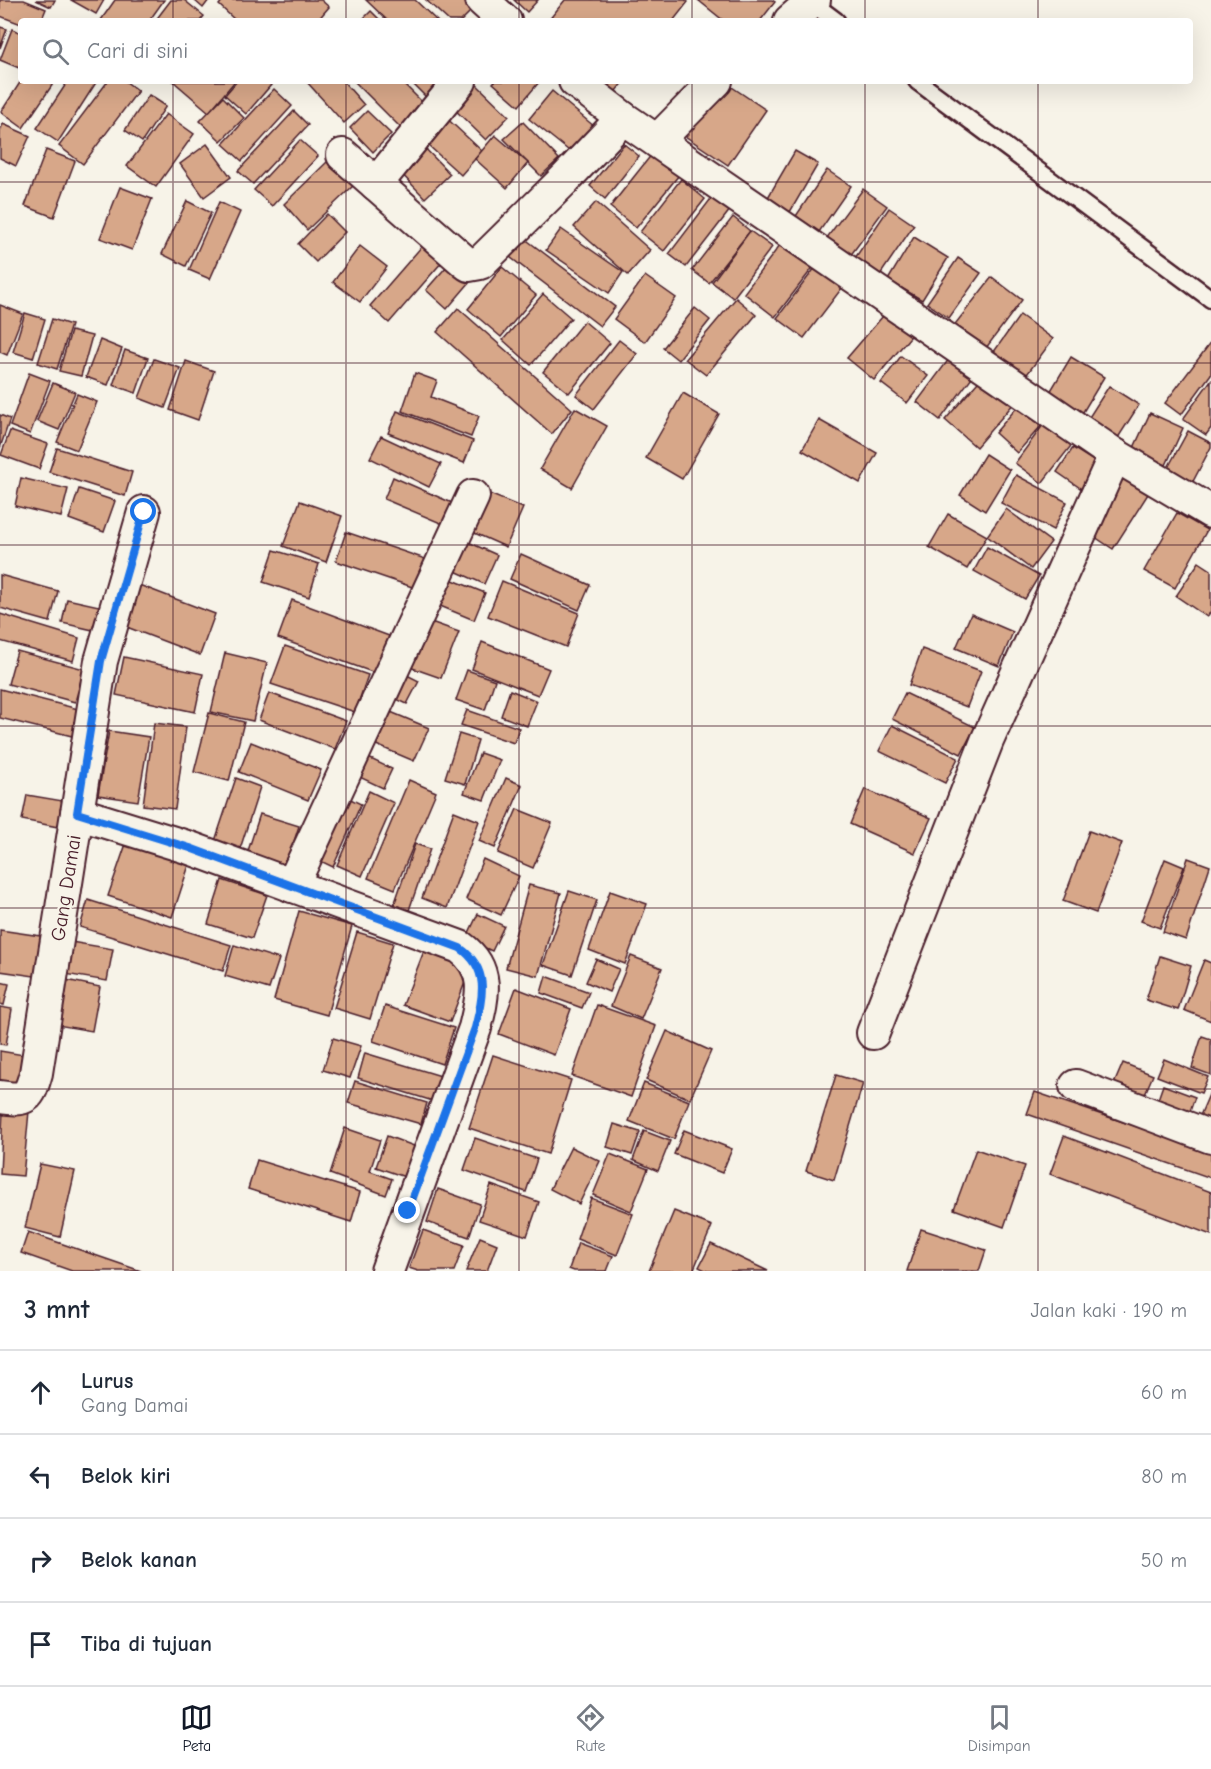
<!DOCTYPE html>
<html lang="id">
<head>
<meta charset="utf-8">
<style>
  body { margin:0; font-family:"Comic Neue",sans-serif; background:#f6f6f7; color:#1f2937 }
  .stop { position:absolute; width:18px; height:18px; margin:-14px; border:4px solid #1a73e8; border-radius:50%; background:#fff }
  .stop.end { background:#1a73e8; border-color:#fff; box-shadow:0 2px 6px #0008 }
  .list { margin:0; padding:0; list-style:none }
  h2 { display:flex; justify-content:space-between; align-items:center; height:78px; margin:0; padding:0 24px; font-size:26px }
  h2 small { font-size:20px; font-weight:400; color:#747a83 }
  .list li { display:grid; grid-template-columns:39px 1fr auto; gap:18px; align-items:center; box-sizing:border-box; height:84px; padding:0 24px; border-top:2px solid #e0e1e3 }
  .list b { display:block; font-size:22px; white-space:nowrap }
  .list p { margin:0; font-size:20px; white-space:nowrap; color:#747a83 }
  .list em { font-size:20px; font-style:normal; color:#747a83 }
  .icon { flex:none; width:33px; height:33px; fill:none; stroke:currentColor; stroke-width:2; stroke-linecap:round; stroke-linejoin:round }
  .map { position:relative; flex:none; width:1211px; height:1271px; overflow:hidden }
  .search { position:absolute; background:#fff; box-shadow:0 6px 24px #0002; left:18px; right:18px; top:18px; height:66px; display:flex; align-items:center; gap:15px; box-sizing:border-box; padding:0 21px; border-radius:6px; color:#747a83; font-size:22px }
  .sheet { height:414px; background:#fff }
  nav { display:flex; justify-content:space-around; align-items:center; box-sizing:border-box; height:84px; border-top:2px solid #e0e1e3; background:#fff; font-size:16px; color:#747a83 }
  nav a { display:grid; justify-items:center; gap:3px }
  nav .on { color:#111827 }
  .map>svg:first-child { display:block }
  .building { fill:#d7a789; stroke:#4a1f2b; stroke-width:1.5 }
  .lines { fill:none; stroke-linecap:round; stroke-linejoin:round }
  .lane-casing { stroke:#4a1f2b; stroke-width:21 }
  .street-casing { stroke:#4a1f2b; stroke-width:36 }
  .lane { stroke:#f7f3e8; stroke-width:16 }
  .street { stroke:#f7f3e8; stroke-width:32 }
  .route { stroke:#1a73e8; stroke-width:8 }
  .grid { fill:none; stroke:#4a1f2b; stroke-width:1.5; stroke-opacity:0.55 }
  .labels { text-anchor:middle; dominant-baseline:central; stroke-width:4.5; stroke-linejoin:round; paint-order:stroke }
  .street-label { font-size:20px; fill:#4a1f2b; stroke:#f7f3e8 }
</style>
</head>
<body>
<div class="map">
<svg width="1211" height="1271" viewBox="0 0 1211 1271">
  <rect width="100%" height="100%" fill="#f7f3e8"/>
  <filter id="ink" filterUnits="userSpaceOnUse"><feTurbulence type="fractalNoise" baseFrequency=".0167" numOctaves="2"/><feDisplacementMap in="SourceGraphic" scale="12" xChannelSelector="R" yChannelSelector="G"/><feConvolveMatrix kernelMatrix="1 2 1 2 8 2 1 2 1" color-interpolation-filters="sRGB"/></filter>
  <g filter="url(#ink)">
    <!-- building -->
    <g class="building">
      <polygon points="0,0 24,0 46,9 41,21 21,21 21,24 0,16"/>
      <polygon points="36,0 55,0 51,7"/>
      <polygon points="71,0 104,0 96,14"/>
      <polygon points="115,0 164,0 149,21 103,21 101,20"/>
      <polygon points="171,0 184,0 204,16 200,21 155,21"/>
      <polygon points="194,0 209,0 203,8"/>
      <polygon points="223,0 321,0 329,7 317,21 236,21 219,5"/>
      <polygon points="366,0 415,0 437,21 388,21"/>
      <polygon points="426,0 467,0 475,7 461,21 449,21"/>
      <polygon points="514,0 538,0 527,12"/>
      <polygon points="565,0 685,0 688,2 673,21 548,21"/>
      <polygon points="698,0 772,0 775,2 760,21 724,21"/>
      <polygon points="371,11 381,21 361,21"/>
      <polygon points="0,27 7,29 0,48"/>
      <polygon points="12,29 21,33 21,62 19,68 0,60"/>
      <polygon points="21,81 55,81 23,128 1,112"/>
      <polygon points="68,81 97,81 58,142 37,128"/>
      <polygon points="108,81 125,81 138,91 83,164 59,146"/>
      <polygon points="173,81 235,81 209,112"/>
      <polygon points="237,81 266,81 271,85 246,114 225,95"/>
      <polygon points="306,81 343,81 364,105 344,123"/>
      <polygon points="354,81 401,81 423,103 400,127"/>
      <polygon points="410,81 438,81 441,84 426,97"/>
      <polygon points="473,81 509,116 486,140 447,102"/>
      <polygon points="495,81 540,81 519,106 493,83"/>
      <polygon points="592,81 624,81 611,97"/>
      <polygon points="723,81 766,110 728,165 685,136"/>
      <polygon points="274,89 292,106 242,161 223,144"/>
      <polygon points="552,91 595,127 573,154 529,119"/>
      <polygon points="149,95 166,106 142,142 125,130"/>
      <polygon points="223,97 244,118 221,141 200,121"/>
      <polygon points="294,111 308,125 253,184 238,171"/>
      <polygon points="367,111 391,134 373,152 350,128"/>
      <polygon points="440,112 482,151 461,175 418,136"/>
      <polygon points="166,114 194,134 156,187 127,166"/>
      <polygon points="523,122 559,159 541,176 504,139"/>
      <polygon points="3,124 30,136 16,166 0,158 0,131"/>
      <polygon points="495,135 528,163 507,188 475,159"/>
      <polygon points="300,140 318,156 272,206 254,190"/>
      <polygon points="417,140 450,174 425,198 392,164"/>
      <polygon points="207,144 231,177 204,197 180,164"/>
      <polygon points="624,144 639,156 605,199 590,186"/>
      <polygon points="46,150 75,161 54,217 25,206"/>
      <polygon points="795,151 818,164 790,212 767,199"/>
      <polygon points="652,154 679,175 636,228 610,207"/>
      <polygon points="329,160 353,186 307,230 284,204"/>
      <polygon points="827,170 851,186 819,232 796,216"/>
      <polygon points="681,179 705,199 664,251 640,232"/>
      <polygon points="120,187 152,199 132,250 100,238"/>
      <polygon points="863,189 887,206 850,256 826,239"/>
      <polygon points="713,196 730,210 686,267 669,254"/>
      <polygon points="187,201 211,213 186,266 162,254"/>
      <polygon points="219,202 240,212 210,279 189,270"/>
      <polygon points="596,202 650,250 628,275 574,227"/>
      <polygon points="889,208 914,225 880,275 855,258"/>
      <polygon points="327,214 345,232 316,262 298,244"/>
      <polygon points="733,217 750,231 709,283 692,270"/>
      <polygon points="561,229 623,272 609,293 546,250"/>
      <polygon points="750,231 772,247 733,298 712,282"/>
      <polygon points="520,235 615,307 600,326 506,254"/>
      <polygon points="786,237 818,261 775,317 744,293"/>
      <polygon points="914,237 948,258 922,300 888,280"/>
      <polygon points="423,245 442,262 389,323 370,306"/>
      <polygon points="360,246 387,267 360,302 333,282"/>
      <polygon points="455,257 476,275 447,309 426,290"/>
      <polygon points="958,258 981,273 949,318 927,303"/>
      <polygon points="502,267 536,295 501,337 468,309"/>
      <polygon points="815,268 842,288 804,338 777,318"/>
      <polygon points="645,276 676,298 645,342 614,319"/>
      <polygon points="992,277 1022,300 983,352 952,328"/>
      <polygon points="543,294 571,318 531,365 503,340"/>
      <polygon points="736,298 756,315 706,375 685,359"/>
      <polygon points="0,305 23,314 7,355 0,352"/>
      <polygon points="458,308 572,409 552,434 437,332"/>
      <polygon points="695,308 710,320 678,360 663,348"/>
      <polygon points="889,309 915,331 874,380 847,358"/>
      <polygon points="25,313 45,319 33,358 13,352"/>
      <polygon points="1020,315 1053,339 1025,377 993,353"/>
      <polygon points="52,319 71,325 57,369 38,363"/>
      <polygon points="584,321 610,343 569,393 543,372"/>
      <polygon points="71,331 92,336 81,376 59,371"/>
      <polygon points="100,340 122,349 108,385 86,377"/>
      <polygon points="619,340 637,354 594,409 576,395"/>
      <polygon points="1211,342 1211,374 1181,415 1165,403"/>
      <polygon points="125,350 148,358 136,393 113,385"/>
      <polygon points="952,355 975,373 940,420 917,402"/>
      <polygon points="901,356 928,376 907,403 881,383"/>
      <polygon points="1071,357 1104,377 1077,422 1044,402"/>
      <polygon points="154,359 180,368 165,408 139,398"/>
      <polygon points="186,361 214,371 198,420 170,410"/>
      <polygon points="29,373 50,381 30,434 10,426"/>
      <polygon points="415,373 437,381 431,397 479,416 471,437 402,411"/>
      <polygon points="984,375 1015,402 976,447 945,420"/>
      <polygon points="1211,380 1211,428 1206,435 1183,419"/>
      <polygon points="53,383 75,392 59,430 37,421"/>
      <polygon points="1109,386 1139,405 1114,444 1084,425"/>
      <polygon points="683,393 719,414 682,479 646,458"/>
      <polygon points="77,394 97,402 77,450 57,442"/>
      <polygon points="1019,405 1042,425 1017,453 995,433"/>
      <polygon points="575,408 607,426 572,488 540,469"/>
      <polygon points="397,411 473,441 464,463 388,433"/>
      <polygon points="1150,413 1183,428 1166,465 1133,450"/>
      <polygon points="0,415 10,419 0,448"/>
      <polygon points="819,420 877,453 860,483 802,450"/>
      <polygon points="1046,421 1074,442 1042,483 1015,463"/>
      <polygon points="10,431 48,444 39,469 1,455"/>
      <polygon points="1188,431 1211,443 1211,447 1189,489 1164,475"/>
      <polygon points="381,436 441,464 429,487 370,458"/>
      <polygon points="57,448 132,472 125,496 49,472"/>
      <polygon points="1073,448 1103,467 1086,492 1057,472"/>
      <polygon points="985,454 1010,470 985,511 960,495"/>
      <polygon points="1016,475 1067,502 1053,530 1001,503"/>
      <polygon points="1120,476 1148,494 1113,549 1086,531"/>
      <polygon points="393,477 459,506 450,527 384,499"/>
      <polygon points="21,478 68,489 61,517 15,506"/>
      <polygon points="79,489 115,501 104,532 69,519"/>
      <polygon points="487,493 523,508 506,547 470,531"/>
      <polygon points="300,501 342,516 326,562 283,546"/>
      <polygon points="1006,509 1051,542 1031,569 987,536"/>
      <polygon points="1177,513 1207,530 1175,588 1144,571"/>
      <polygon points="948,514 987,536 967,569 929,547"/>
      <polygon points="346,532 434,562 424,591 336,561"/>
      <polygon points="457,537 497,555 484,584 444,566"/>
      <polygon points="987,547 1039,576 1025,599 974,571"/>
      <polygon points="274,550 319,564 309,597 263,582"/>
      <polygon points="521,554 590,585 579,610 510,579"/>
      <polygon points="1199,562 1211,570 1211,611 1207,617 1176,596"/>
      <polygon points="0,575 58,591 50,622 0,608"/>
      <polygon points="443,576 485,593 474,620 433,603"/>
      <polygon points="502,581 579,613 566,647 488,616"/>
      <polygon points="139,585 215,614 200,655 124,626"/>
      <polygon points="67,599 99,606 93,630 62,623"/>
      <polygon points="292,600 389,636 375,673 278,638"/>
      <polygon points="0,614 79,638 73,661 0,641"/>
      <polygon points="971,614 1013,632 999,666 956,648"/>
      <polygon points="417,617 459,632 441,678 401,664"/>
      <polygon points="482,642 549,669 538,695 472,669"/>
      <polygon points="285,646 368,675 355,712 271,684"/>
      <polygon points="922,649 981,671 967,707 909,685"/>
      <polygon points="17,651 84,669 75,702 8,684"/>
      <polygon points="225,653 267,663 253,721 211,712"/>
      <polygon points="124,657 203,674 195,712 116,695"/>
      <polygon points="467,670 495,680 485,710 456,700"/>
      <polygon points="399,671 419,681 407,704 388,695"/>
      <polygon points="0,689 86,711 80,738 0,718"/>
      <polygon points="510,690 537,701 527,726 501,716"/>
      <polygon points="269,693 346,721 335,749 259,720"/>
      <polygon points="905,693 975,727 961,754 892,719"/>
      <polygon points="381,708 429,728 414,761 367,741"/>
      <polygon points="467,710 519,728 514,743 461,725"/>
      <polygon points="209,713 244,722 229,781 194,772"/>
      <polygon points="154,723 186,727 175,809 143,805"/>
      <polygon points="892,725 958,758 945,783 879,751"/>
      <polygon points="109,731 149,737 138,801 98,795"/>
      <polygon points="459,734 478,740 465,784 445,778"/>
      <polygon points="251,742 321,770 308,800 239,772"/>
      <polygon points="480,753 500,760 484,800 464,793"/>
      <polygon points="360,754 392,769 383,788 351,773"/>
      <polygon points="236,778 260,787 239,852 214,844"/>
      <polygon points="506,778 522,785 495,848 479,841"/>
      <polygon points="409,780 436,792 395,889 368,878"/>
      <polygon points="865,789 931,818 915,853 850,824"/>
      <polygon points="369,791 394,803 362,876 337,865"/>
      <polygon points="340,794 361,804 333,867 312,857"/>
      <polygon points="27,795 63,801 58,827 22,820"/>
      <polygon points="517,809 552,823 533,868 498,853"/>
      <polygon points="454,811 479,821 447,908 422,898"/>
      <polygon points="260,814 299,826 285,869 246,857"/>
      <polygon points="1089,831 1122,843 1096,913 1063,901"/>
      <polygon points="128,838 191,859 172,917 108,896"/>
      <polygon points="415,844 430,849 407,916 392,911"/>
      <polygon points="1188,858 1210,866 1186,940 1163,932"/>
      <polygon points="483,859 519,876 501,915 466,899"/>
      <polygon points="1165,859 1184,867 1160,928 1141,921"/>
      <polygon points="222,880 267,895 252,938 208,924"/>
      <polygon points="529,885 561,893 538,976 506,968"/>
      <polygon points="569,891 597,900 572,975 543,965"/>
      <polygon points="610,891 647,904 625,964 589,950"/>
      <polygon points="88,900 231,945 223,971 80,927"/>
      <polygon points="299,911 352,926 327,1015 274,1000"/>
      <polygon points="478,914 504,926 492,951 466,939"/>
      <polygon points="0,930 54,938 48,978 0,971"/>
      <polygon points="357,932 393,943 370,1019 334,1008"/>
      <polygon points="71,942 113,949 107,981 65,974"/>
      <polygon points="234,945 279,959 269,989 225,976"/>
      <polygon points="424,951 470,969 450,1022 403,1005"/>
      <polygon points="631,956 662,968 641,1019 611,1006"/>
      <polygon points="1160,956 1191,966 1178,1010 1146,1000"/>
      <polygon points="596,959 619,969 609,992 586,982"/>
      <polygon points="1204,960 1211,963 1211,1021 1184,1010"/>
      <polygon points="546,976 589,992 582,1008 541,993"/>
      <polygon points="66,980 100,987 92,1031 57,1025"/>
      <polygon points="0,982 9,984 4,1005 0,1004"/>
      <polygon points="516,988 571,1009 554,1055 499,1034"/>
      <polygon points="597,1005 656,1026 631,1097 572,1076"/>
      <polygon points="385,1006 454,1028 442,1064 373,1041"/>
      <polygon points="0,1007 12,1009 6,1045 0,1044"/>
      <polygon points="667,1031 711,1051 690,1099 646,1080"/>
      <polygon points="1202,1036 1211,1039 1211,1075 1192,1068"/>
      <polygon points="333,1038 361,1046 350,1078 323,1070"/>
      <polygon points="0,1051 30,1056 25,1085 0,1080"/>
      <polygon points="365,1053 441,1076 433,1101 358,1078"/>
      <polygon points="493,1055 571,1080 548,1154 469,1128"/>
      <polygon points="1164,1059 1208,1077 1201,1093 1157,1076"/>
      <polygon points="1123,1063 1153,1075 1141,1103 1111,1091"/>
      <polygon points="836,1075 863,1083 834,1180 806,1171"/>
      <polygon points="355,1081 427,1103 421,1124 348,1103"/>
      <polygon points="644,1083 689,1101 674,1139 629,1121"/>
      <polygon points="1163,1085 1195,1097 1189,1114 1157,1102"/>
      <polygon points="1211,1090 1211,1123 1199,1118"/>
      <polygon points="1035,1092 1211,1152 1211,1178 1027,1114"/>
      <polygon points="3,1109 29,1111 23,1176 0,1174"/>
      <polygon points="614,1124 640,1132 632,1155 607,1147"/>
      <polygon points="345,1128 380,1140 370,1171 392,1179 386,1195 330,1174"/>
      <polygon points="684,1130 732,1149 722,1173 674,1154"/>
      <polygon points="644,1131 670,1141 658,1171 633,1160"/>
      <polygon points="387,1136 422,1149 411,1179 376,1167"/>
      <polygon points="1064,1136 1211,1192 1211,1235 1050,1174"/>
      <polygon points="475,1138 537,1159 526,1192 464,1170"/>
      <polygon points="571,1147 600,1161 579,1204 550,1189"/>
      <polygon points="976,1149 1025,1166 1004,1227 954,1209"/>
      <polygon points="610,1154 648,1169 631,1211 593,1195"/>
      <polygon points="257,1160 360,1192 351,1222 248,1189"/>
      <polygon points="40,1164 75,1171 60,1237 25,1228"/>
      <polygon points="491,1185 539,1202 527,1236 479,1220"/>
      <polygon points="438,1189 480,1204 469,1237 427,1222"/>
      <polygon points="591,1198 633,1214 617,1255 577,1239"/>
      <polygon points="674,1211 712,1226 693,1271 649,1271"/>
      <polygon points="921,1229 986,1250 979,1271 907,1271"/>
      <polygon points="423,1230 464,1245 454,1271 418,1271 409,1268"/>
      <polygon points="28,1232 141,1271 72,1271 21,1253"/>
      <polygon points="480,1237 497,1244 487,1271 466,1271"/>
      <polygon points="578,1243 613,1256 607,1271 574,1271 569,1269"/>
      <polygon points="711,1244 768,1271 707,1271 699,1267"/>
    </g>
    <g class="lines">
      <defs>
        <g id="lane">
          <polyline points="812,3 836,21"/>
          <polyline points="917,81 1211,299"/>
        </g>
        <g id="street">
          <polyline points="482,0 505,21"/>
          <polyline points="790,21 814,0"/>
          <polyline points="575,81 623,118 1115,455 1211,512"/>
          <polyline points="657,141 716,81"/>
          <polyline points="343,155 376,184 460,81"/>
          <polyline points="376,184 465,262 469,265 480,263 565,179 623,118"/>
          <path d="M77,813L190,848L460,947C490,969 483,996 475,1028L387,1271"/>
          <polyline points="292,886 473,496"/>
          <polyline points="873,1033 987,741 1115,455"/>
          <polyline points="1076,1086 1211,1137"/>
          <path d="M0,1097C27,1101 29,1098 36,1073L101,661L144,512"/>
        </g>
      </defs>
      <!-- lane casing -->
      <use href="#lane" class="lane-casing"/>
      <!-- street casing -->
      <use href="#street" class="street-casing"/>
      <!-- lane -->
      <use href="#lane" class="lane"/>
      <!-- street -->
      <use href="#street" class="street"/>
    </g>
  </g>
  <g class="lines" filter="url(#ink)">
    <!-- route -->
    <path class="route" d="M144,512L101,661L77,813L190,848L460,948C490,969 483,996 475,1028L408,1211"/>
  </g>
  <!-- grid -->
  <path class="grid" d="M173,0V21M346,0V21M519,0V21M692,0V21M865,0V21M1038,0V21M173,81V1271M346,81V1271M519,81V1271M692,81V1271M865,81V1271M1038,81V1271M0,182H1211M0,363H1211M0,545H1211M0,726H1211M0,908H1211M0,1089H1211"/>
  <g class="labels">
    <!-- street labels -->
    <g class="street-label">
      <text transform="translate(66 888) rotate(-81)">Gang Damai</text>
    </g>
  </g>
</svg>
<div class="stop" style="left:144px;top:512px"></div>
<div class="stop end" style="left:408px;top:1211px"></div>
<div class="search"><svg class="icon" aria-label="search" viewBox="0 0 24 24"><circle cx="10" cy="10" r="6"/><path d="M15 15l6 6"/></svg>Cari di sini</div>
</div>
<section class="sheet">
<h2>3 mnt<small>Jalan kaki · 190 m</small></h2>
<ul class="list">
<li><svg class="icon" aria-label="ahead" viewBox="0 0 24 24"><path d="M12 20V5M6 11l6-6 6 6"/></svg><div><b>Lurus</b><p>Gang Damai</p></div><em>60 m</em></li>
<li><svg class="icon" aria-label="left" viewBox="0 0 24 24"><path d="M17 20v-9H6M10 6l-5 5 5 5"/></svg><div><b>Belok kiri</b></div><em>80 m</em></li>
<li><svg class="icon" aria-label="right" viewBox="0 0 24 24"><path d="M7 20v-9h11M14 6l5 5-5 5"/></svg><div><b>Belok kanan</b></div><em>50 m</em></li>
<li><svg class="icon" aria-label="arrive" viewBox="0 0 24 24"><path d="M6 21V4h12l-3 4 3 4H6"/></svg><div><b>Tiba di tujuan</b></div></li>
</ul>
</section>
<nav>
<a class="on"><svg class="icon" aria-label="map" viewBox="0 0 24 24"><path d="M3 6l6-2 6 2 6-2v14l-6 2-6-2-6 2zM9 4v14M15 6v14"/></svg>Peta</a>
<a><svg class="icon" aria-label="directions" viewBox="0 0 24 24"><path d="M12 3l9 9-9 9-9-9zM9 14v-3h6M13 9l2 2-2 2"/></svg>Rute</a>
<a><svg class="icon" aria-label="saved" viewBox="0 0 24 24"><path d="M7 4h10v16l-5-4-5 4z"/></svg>Disimpan</a>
</nav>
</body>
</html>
